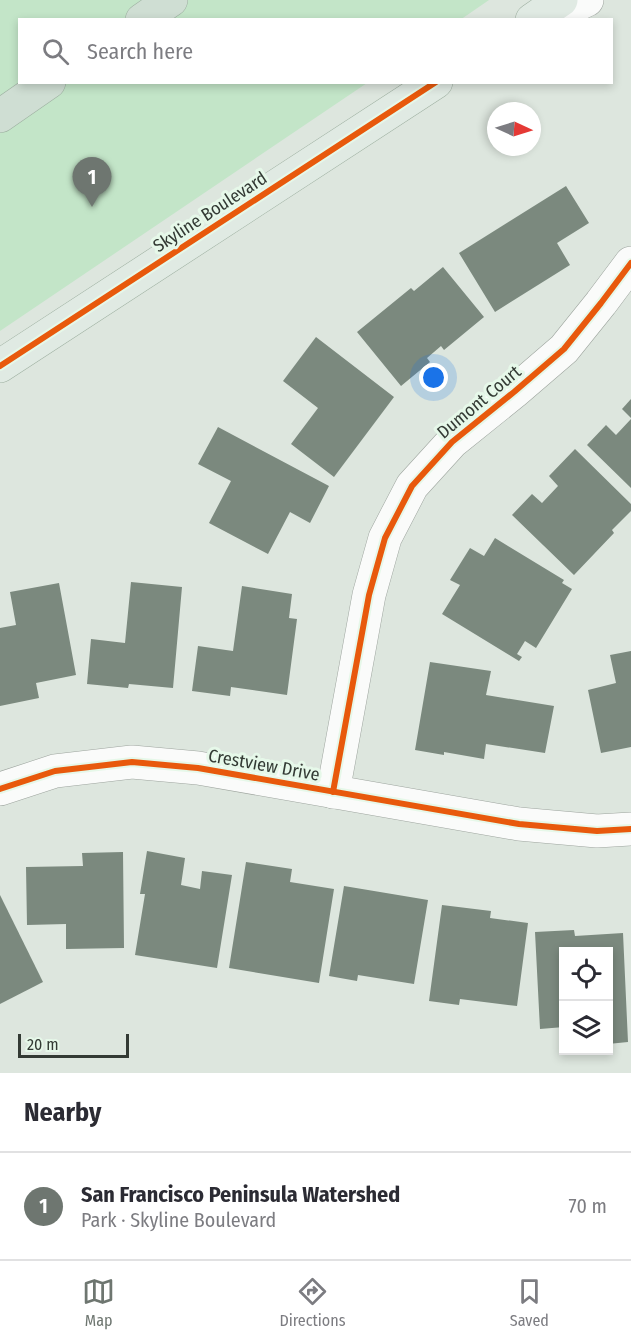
<!DOCTYPE html>
<html lang="en">
<head>
<meta charset="utf-8">
<style>
  body { margin:0; font-family:"Fira Sans Condensed",sans-serif; background:#f2f2f3; color:#2b2b33 }
  .controls { position:absolute; right:18px; bottom:18px; display:grid; overflow:hidden; border-radius:0px; box-shadow:0 3px 9px #0003 }
  .controls button { width:54px; height:54px; display:grid; place-items:center; padding:0; border:0; border-bottom:2px solid #e1e1e2; background:#fff; color:#2b2b33; font:30px sans-serif }
  .compass { position:absolute; left:487px; top:102px; width:54px; height:54px; border-radius:50%; background:#fff; box-shadow:0 3px 9px #0003; rotate:94deg }
  .scale { position:absolute; left:18px; bottom:15px; width:111px; box-sizing:border-box; padding-left:6px; border:3px solid #333a34; border-top:0; font-size:16px; line-height:21px; white-space:nowrap; color:#333a34; -webkit-text-stroke:4px #e6f8e9; paint-order:stroke }
  .you { position:absolute; left:434px; top:378px; width:21px; height:21px; margin:-15px; border:4px solid #fff; border-radius:50%; background:#1a73e8; box-shadow:0 0 0 9px #1a73e833 }
  .badge { display:grid; place-items:center; width:39px; height:39px; border-radius:50%; background:#6e7670; color:#fff; font-size:20px; font-weight:700 }
  .pin { position:absolute; translate:-50% -50px; filter:drop-shadow(0 2px 3px #0008) }
  .pin::after { content:''; position:absolute; top:32px; width:21px; height:18px; background:inherit; clip-path:polygon(0 0,100% 0,50% 100%) }
  .list { margin:0; padding:0; list-style:none }
  h2 { display:flex; justify-content:space-between; align-items:center; height:78px; margin:0; padding:0 24px; font-size:26px }
  h2 small { font-size:20px; font-weight:400; color:#7c7c81 }
  .list li { display:grid; grid-template-columns:39px 1fr auto; gap:18px; align-items:center; box-sizing:border-box; height:108px; padding:0 24px; border-top:2px solid #e1e1e2 }
  .list b { display:block; font-size:22px; white-space:nowrap }
  .list p { margin:0; font-size:20px; white-space:nowrap; color:#7c7c81 }
  .list em { font-size:20px; font-style:normal; color:#7c7c81 }
  .icon { flex:none; width:33px; height:33px; fill:none; stroke:currentColor; stroke-width:2; stroke-linecap:round; stroke-linejoin:round }
  .map { position:relative; flex:none; width:631px; height:1073px; overflow:hidden }
  .search { position:absolute; background:#fff; box-shadow:0 3px 9px #0003; left:18px; right:18px; top:18px; height:66px; display:flex; align-items:center; gap:15px; box-sizing:border-box; padding:0 21px; border-radius:0px; color:#7c7c81; font-size:22px }
  .sheet { height:186px; background:#fff }
  nav { display:flex; justify-content:space-around; align-items:center; box-sizing:border-box; height:84px; border-top:2px solid #e1e1e2; background:#fff; font-size:16px; color:#7c7c81 }
  nav a { display:grid; justify-items:center; gap:3px }
  nav .on { color:#6e7670 }
  .map>svg:first-child { display:block }
  .green { fill:#c3e5c8 }
  .building { fill:#7b897e }
  .lines { fill:none; stroke-linecap:round; stroke-linejoin:round }
  .minor-casing { stroke:#9da49e; stroke-width:34 }
  .major-casing { stroke:#9dafa0; stroke-width:34 }
  .highway-casing { stroke:#9dafa0; stroke-width:34 }
  .minor { stroke:#fafbfa; stroke-width:33 }
  .major { stroke:#e0eae3; stroke-width:33 }
  .highway { stroke:#cfded3; stroke-width:33 }
  .cycleway-casing { stroke:#e6f8e9; stroke-width:10 }
  .cycleway { stroke:#e8590c; stroke-width:6 }
  .labels { text-anchor:middle; dominant-baseline:central; stroke-width:6; stroke-linejoin:round; paint-order:stroke }
  .street-label { font-size:18px; fill:#333a34; stroke:#e6f8e9 }
</style>
</head>
<body>
<div class="map">
<svg width="631" height="1073" viewBox="0 0 631 1073">
  <rect width="100%" height="100%" fill="#dde6de"/>
  <!-- green -->
  <polygon class="green" points="0,0 489,0 460,20 20,20 20,82 367,83 0,331"/>
  <!-- building -->
  <g class="building">
    <polygon points="566,186 589,223 557,243 570,265 495,312 459,253"/>
    <polygon points="443,267 484,317 444,350 441,346 427,358 430,362 401,386 357,332 411,288 414,291"/>
    <polygon points="316,337 394,397 334,477 291,444 318,408 283,381"/>
    <polygon points="631,399 631,418 622,409"/>
    <polygon points="631,419 631,488 587,445 606,425 616,435"/>
    <polygon points="218,427 329,486 310,523 290,512 268,554 209,523 231,481 198,464"/>
    <polygon points="575,449 631,504 631,511 612,530 614,533 574,575 512,515 532,494 542,503 558,486 549,476"/>
    <polygon points="495,538 564,580 562,583 572,589 536,648 525,641 517,654 522,657 519,661 442,614 460,585 450,580 470,548 484,556"/>
    <polygon points="131,582 182,587 173,688 129,684 128,688 87,684 91,639 125,643"/>
    <polygon points="59,583 76,675 36,683 39,698 0,706 0,628 16,625 10,592"/>
    <polygon points="242,586 292,594 289,618 297,619 287,695 231,687 230,696 192,691 198,646 233,651"/>
    <polygon points="631,651 631,747 601,753 588,690 616,683 610,655"/>
    <polygon points="430,662 491,671 486,695 554,706 545,753 486,744 484,759 444,752 444,755 415,750"/>
    <polygon points="147,851 185,858 181,885 200,889 202,871 232,875 217,968 135,955 145,894 140,894"/>
    <polygon points="123,852 124,948 66,949 66,924 27,925 26,867 83,866 82,853"/>
    <polygon points="246,862 292,869 290,882 334,889 319,983 229,968"/>
    <polygon points="344,886 428,900 414,984 358,975 357,981 329,976"/>
    <polygon points="0,895 43,982 0,1004"/>
    <polygon points="442,905 491,911 490,918 528,923 517,1006 460,999 459,1005 429,1001"/>
    <polygon points="574,930 575,936 623,933 628,1042 608,1044 608,952 564,952 564,1027 540,1029 535,932"/>
  </g>
  <g class="lines">
    <defs>
      <g id="minor">
        <polyline points="545,20 587,0"/>
        <polyline points="0,789 55,771 132,762 198,768 519,824 597,831 631,829"/>
        <polyline points="333,792 369,595 385,538 412,486 452,442 514,392 564,349 601,303 631,263"/>
      </g>
      <g id="major">
        <polyline points="532,20 561,0"/>
        <polyline points="0,366 436,82"/>
      </g>
      <g id="highway">
        <polyline points="142,20 171,0"/>
        <polyline points="0,116 49,82"/>
      </g>
    </defs>
    <!-- minor casing -->
    <use href="#minor" class="minor-casing"/>
    <!-- major casing -->
    <use href="#major" class="major-casing"/>
    <!-- highway casing -->
    <use href="#highway" class="highway-casing"/>
    <!-- minor -->
    <use href="#minor" class="minor"/>
    <!-- major -->
    <use href="#major" class="major"/>
    <!-- highway -->
    <use href="#highway" class="highway"/>
    <defs>
      <g id="cycleway">
        <polyline points="0,366 436,82"/>
        <polyline points="0,789 55,771 132,762 198,768 519,824 597,831 631,829"/>
        <polyline points="333,792 369,595 385,538 412,486 452,442 514,392 564,349 601,303 631,263"/>
      </g>
    </defs>
    <!-- cycleway casing -->
    <use href="#cycleway" class="cycleway-casing"/>
    <!-- cycleway -->
    <use href="#cycleway" class="cycleway"/>
  </g>
  <g class="labels">
    <!-- street labels -->
    <g class="street-label">
      <text transform="translate(210 212) rotate(-33)">Skyline Boulevard</text>
      <text transform="translate(479 402) rotate(-40)">Dumont Court</text>
      <text transform="translate(264 765) rotate(10)">Crestview Drive</text>
    </g>
  </g>
</svg>
<div class="controls">
<button><svg class="icon" aria-label="locate" viewBox="0 0 24 24"><circle cx="12" cy="12" r="6"/><path d="M12 2v4M12 18v4M2 12h4M18 12h4"/></svg></button>
<button><svg class="icon" aria-label="layers" viewBox="0 0 24 24"><path d="M12 4l9 5-9 5-9-5zM3 14l9 5 9-5"/></svg></button>
</div>
<svg class="compass" viewBox="-18 -18 36 36"><path d="M0-13l5 13h-10z" fill="#e53935"/><path d="M0 13l5-13h-10z" fill="#7c7c81"/></svg>
<div class="scale">20 m</div>
<div class="you"></div>
<div class="pin badge" style="left:92px;top:207px">1</div>
<div class="search"><svg class="icon" aria-label="search" viewBox="0 0 24 24"><circle cx="10" cy="10" r="6"/><path d="M15 15l6 6"/></svg>Search here</div>
</div>
<section class="sheet">
<h2>Nearby<small></small></h2>
<ul class="list">
<li><span class="badge">1</span><div><b>San Francisco Peninsula Watershed</b><p>Park · Skyline Boulevard</p></div><em>70 m</em></li>
</ul>
</section>
<nav>
<a class="on"><svg class="icon" aria-label="map" viewBox="0 0 24 24"><path d="M3 6l6-2 6 2 6-2v14l-6 2-6-2-6 2zM9 4v14M15 6v14"/></svg>Map</a>
<a><svg class="icon" aria-label="directions" viewBox="0 0 24 24"><path d="M12 3l9 9-9 9-9-9zM9 14v-3h6M13 9l2 2-2 2"/></svg>Directions</a>
<a><svg class="icon" aria-label="saved" viewBox="0 0 24 24"><path d="M7 4h10v16l-5-4-5 4z"/></svg>Saved</a>
</nav>
</body>
</html>
